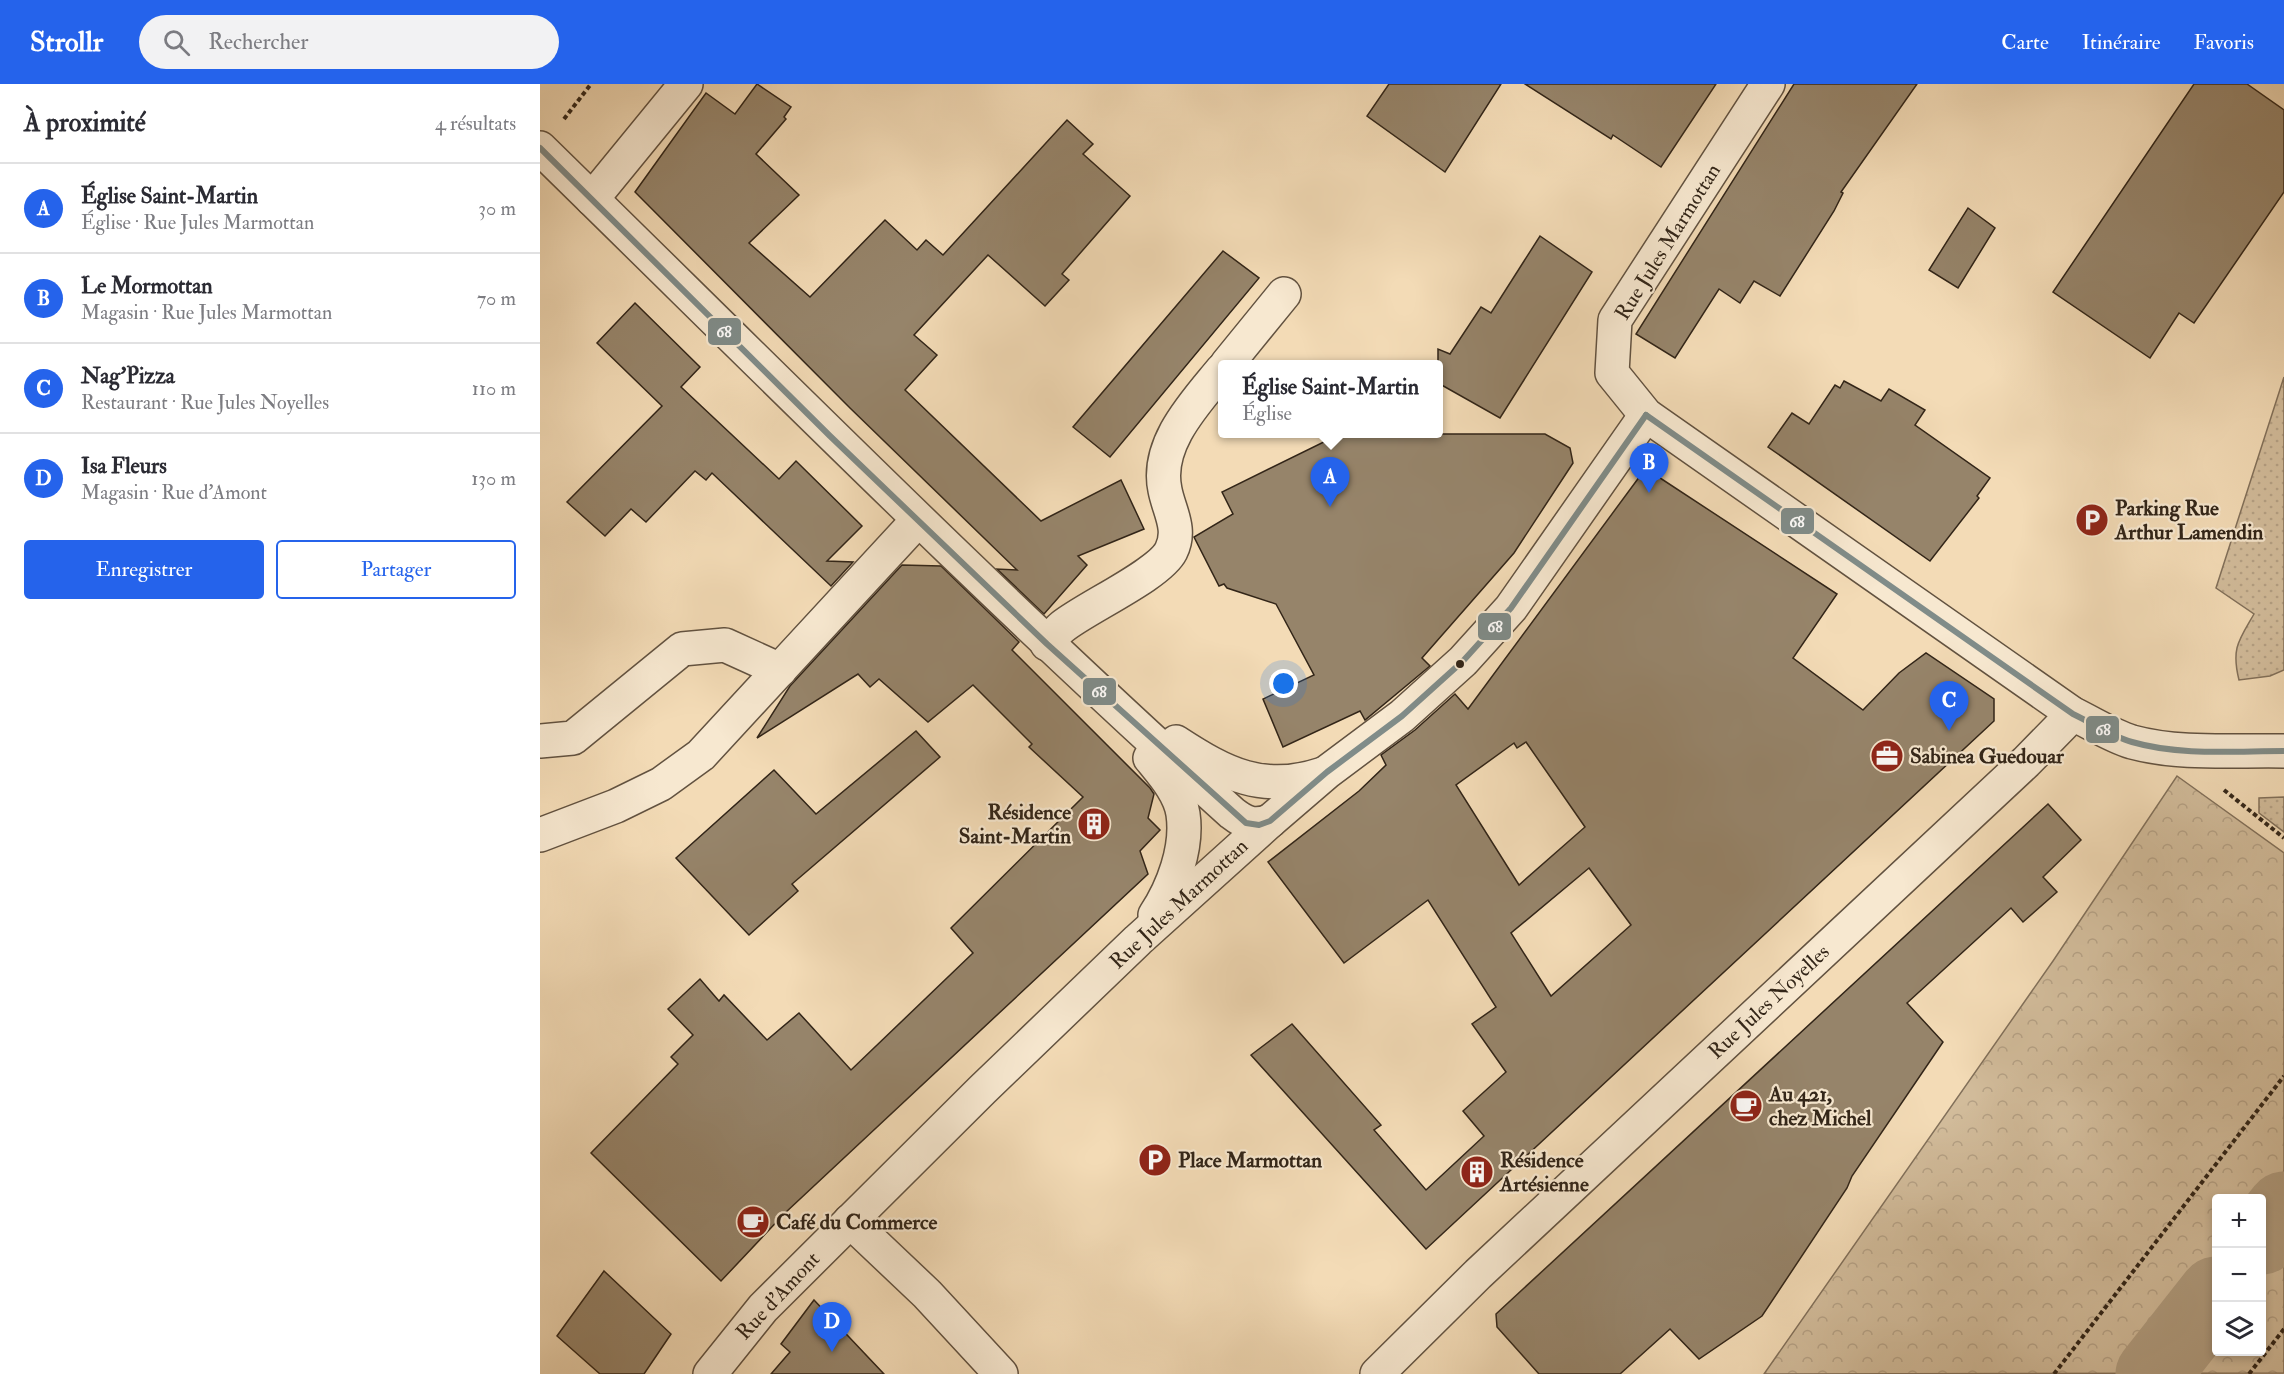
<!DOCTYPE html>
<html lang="fr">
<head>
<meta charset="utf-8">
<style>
  body { margin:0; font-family:"IM FELL Double Pica",serif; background:#f2f2f3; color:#2b2b33 }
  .controls { position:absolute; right:18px; bottom:18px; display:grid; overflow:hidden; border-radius:6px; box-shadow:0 3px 9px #0003 }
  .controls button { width:54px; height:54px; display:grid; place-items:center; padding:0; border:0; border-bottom:2px solid #e1e1e2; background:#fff; color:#2b2b33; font:30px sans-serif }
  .you { position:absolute; left:744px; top:600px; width:21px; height:21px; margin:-15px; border:4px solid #fff; border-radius:50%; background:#1a73e8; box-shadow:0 0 0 9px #1a73e833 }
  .badge { display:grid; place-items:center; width:39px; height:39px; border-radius:50%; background:#2563eb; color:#fff; font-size:20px; font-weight:700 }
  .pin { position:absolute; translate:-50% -50px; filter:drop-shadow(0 2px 3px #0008) }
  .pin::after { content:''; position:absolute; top:32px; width:21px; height:18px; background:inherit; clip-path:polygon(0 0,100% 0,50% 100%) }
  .popup { position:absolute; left:678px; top:276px; width:225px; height:78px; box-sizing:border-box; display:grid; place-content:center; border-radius:6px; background:#fff; filter:drop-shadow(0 2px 4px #0005); font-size:20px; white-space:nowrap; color:#7c7c81 }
  .popup b { font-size:22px; color:#2b2b33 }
  .popup::after { content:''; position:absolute; left:50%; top:100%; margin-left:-12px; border:12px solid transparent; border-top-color:#fff }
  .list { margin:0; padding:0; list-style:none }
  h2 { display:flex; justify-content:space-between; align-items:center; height:78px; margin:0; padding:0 24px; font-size:26px }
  h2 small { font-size:20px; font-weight:400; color:#7c7c81 }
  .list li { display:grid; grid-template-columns:39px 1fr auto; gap:18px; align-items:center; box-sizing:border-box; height:90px; padding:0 24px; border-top:2px solid #e1e1e2 }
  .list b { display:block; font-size:22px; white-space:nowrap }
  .list p { margin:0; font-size:20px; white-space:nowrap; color:#7c7c81 }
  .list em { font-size:20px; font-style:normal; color:#7c7c81 }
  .actions { display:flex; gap:12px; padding:18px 24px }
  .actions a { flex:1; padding:14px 0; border:2px solid #2563eb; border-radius:6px; text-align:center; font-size:21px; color:#2563eb }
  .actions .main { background:#2563eb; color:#fff }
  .icon { flex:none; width:33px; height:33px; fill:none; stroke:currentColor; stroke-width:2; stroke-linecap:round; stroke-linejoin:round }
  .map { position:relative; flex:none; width:1744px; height:1290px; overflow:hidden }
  header { display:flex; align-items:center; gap:36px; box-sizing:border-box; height:84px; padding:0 30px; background:#2563eb; color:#fff }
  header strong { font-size:28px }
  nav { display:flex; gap:33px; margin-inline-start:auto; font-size:21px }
  .search { width:420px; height:54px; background:#f2f2f3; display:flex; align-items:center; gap:15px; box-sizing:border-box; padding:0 21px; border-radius:33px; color:#7c7c81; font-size:22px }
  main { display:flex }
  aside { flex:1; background:#fff }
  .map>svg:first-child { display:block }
  .grass { fill:url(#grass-dots); stroke:#82705a; stroke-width:1.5 }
  .forest { fill:url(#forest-crowns); stroke:#82705a; stroke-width:1.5; fill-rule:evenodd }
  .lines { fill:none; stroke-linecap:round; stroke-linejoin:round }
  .river { stroke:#b19d80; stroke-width:75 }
  .building { fill:#96846a; stroke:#322518; stroke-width:1.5; fill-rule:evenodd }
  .minor-casing { stroke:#625240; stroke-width:36 }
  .path { stroke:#322518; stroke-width:4; stroke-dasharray:4.5 3; stroke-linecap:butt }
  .minor { stroke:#f7e8d0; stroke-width:33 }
  .bus-1-casing { stroke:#f7e8d0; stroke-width:10 }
  .bus-1 { stroke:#808c89; stroke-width:6 }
  .bus-dot { fill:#322518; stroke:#f7e8d0; stroke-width:2 }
  .labels { text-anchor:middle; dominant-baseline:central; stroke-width:4.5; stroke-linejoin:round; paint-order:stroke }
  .street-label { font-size:21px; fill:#322518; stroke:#f7e8d0 }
  .poi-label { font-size:21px; font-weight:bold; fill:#322518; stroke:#f7e8d0; text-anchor:start }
  .line-badge { stroke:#f7e8d0; stroke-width:2 }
  .badge-label { font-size:16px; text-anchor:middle; font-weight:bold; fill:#fff }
</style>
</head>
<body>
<header>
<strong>Strollr</strong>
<div class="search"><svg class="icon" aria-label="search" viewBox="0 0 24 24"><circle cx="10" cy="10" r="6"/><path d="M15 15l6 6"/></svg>Rechercher</div>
<nav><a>Carte</a><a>Itinéraire</a><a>Favoris</a></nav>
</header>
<main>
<aside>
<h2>À proximité<small>4 résultats</small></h2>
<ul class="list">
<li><span class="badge">A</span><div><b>Église Saint-Martin</b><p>Église · Rue Jules Marmottan</p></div><em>30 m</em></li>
<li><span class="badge">B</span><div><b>Le Mormottan</b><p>Magasin · Rue Jules Marmottan</p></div><em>70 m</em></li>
<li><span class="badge">C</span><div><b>Nag'Pizza</b><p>Restaurant · Rue Jules Noyelles</p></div><em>110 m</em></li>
<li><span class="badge">D</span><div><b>Isa Fleurs</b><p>Magasin · Rue d'Amont</p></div><em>130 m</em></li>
</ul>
<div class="actions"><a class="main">Enregistrer</a><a>Partager</a></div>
</aside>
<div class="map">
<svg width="1744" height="1290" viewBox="0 0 1744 1290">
  <defs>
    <pattern id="grass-dots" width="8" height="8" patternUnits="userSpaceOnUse" patternTransform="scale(1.5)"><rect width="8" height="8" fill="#d2bc9b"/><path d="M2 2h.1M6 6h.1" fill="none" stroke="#b5a185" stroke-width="1.8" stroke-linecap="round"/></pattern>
    <pattern id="forest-crowns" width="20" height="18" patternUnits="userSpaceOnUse" patternTransform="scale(1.5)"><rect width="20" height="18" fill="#d2bc9b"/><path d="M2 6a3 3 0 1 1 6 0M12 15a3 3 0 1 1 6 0" fill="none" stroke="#b5a185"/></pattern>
  </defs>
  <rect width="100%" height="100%" fill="#f3dbb6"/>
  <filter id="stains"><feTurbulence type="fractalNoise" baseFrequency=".00333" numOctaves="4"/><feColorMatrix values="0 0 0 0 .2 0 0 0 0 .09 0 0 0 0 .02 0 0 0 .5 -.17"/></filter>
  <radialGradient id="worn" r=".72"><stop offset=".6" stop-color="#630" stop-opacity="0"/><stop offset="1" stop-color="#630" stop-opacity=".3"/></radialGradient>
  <!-- grass -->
  <g class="grass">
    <path d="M1744,293V586L1730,592L1699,596C1691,564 1699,556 1714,530L1676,504Z"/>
    <polygon points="1744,713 1744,748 1719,729 1719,714"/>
  </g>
  <!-- forest -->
  <path class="forest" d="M1637,692L1744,769V1289L1224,1290L1513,877ZM1676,1114H1722V1268H1676Z"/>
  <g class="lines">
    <!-- river -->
    <g class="river">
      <polyline points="1722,1153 1744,1125"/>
      <polyline points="1613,1290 1676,1210"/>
    </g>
  </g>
  <!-- building -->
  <g class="building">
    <polygon points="217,0 251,23 244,33 246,35 216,70 259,111 209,159 270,213 345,136 377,166 386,156 403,171 527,36 553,60 543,70 590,112 522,190 529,196 505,222 448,171 374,251 397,271 365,306 501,437 581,396 604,445 538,472 547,481 504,530 457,485 477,486 310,324 95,108 166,9 195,30"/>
    <polygon points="849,0 961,0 905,88 827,32"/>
    <polygon points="985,0 1176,0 1121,83 1073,51 1071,55"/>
    <polygon points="1254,0 1377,0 1301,108 1303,109 1294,127 1240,212 1214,197 1200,219 1179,205 1135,274 1096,250"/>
    <polygon points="1654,0 1707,0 1744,26 1744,108 1654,239 1639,229 1610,274 1513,208"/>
    <polygon points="1428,124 1455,144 1418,204 1389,186"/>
    <polygon points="1000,152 1052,188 960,334 898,299 898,265 910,270 941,223 951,229"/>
    <polygon points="683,167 719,194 570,373 533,343"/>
    <polygon points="95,219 160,283 141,303 239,395 256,377 322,442 287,477 313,478 291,502 172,389 166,396 155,387 106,438 91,425 65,452 27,418 122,322 57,259"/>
    <polygon points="1304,297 1341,317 1349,305 1385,326 1375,341 1450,394 1437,412 1439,414 1390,477 1228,363 1252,329 1269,340 1295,301 1300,304"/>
    <polygon points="800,350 1005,350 1030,364 1033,379 974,469 882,574 890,582 825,636 820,627 743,663 723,615 774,591 736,520 687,504 684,500 679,502 654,453 693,430 682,408"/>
    <path d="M1114,390L1297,510L1253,574L1323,626L1359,589L1386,569L1454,615V637L886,1165L711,971L752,940L841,1041L834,1046L886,1106L944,1052L923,1027L966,988L932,940L956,923L888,816L804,879L728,778L819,707L846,681L841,671L875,646L915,610L928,625L1100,392ZM986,658L1045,743L979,801L916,701L974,659L977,664ZM1049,784L1091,841L1011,912L971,849Z"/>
    <polygon points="362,481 401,482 479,558 472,566 610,704 614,710 608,734 620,746 600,767 608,790 245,1129 181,1197 51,1069 138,980 131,973 153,951 128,925 160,895 179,917 184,911 227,956 259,929 311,986 433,869 411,844 543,713 489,663 492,660 433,601 388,638 339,595 330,603 318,590 217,654 250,602"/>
    <polygon points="376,647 400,673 252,800 258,807 209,851 136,774 234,686 276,730"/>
    <polygon points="1508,720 1541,756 1503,793 1517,808 1483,838 1471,824 1367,919 1403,958 1312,1092 1307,1104 1222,1232 1159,1275 1130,1245 1080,1290 999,1290 957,1243 956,1230"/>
    <polygon points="64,1187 131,1250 104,1290 60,1290 17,1252"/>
    <polygon points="274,1216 344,1290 231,1290 250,1268 241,1260"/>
  </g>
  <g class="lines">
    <defs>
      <g id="minor">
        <path d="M1228,0L1075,236L1072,289L1106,331L1533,630C1552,639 1572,652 1592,658C1640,671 1694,666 1744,667"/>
        <path d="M0,64C229,288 454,515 692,729C705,739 713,743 730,737"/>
        <polyline points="52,115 146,0"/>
        <polyline points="687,280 744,210"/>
        <path d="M507,560C512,554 517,547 522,543C545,524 619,491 631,467C642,445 629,427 625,406C615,360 656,318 682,286"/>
        <polyline points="0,657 33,654 142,565 185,561 240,586"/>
        <path d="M636,658C685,690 723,710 783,690"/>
        <path d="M610,674C623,690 640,709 643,730C648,764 633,804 615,831"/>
        <polyline points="0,751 76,722 121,700 161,671 378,436"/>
        <polyline points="310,1137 387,1210 461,1290"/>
        <polyline points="170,1290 223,1224 442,1006 598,856 730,737 787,688 862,632 923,577 971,524 1106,331"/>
        <polyline points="837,1290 938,1190 1486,678 1533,630"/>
      </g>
    </defs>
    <!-- minor casing -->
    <use href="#minor" class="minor-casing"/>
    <!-- path -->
    <g class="path">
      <polyline points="24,35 51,0"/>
      <polyline points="1684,706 1744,754"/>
      <polyline points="1514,1290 1744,992"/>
      <polyline points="1709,1290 1744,1245"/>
    </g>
    <!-- minor -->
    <use href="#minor" class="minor"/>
    <defs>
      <g id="bus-1">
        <polyline points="0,64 290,352 507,560 706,739 719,741 730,737 787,688 862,632 923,577 971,524 1106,331"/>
        <path d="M1106,331L1533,630C1552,639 1571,652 1592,658C1640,672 1694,667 1744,667"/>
      </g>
    </defs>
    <!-- bus-1 casing -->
    <use href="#bus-1" class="bus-1-casing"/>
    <!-- bus-1 -->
    <use href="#bus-1" class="bus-1"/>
  </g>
  <!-- icons -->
  <defs>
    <symbol id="parking-disc" viewBox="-11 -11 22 22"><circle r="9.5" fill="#8f2418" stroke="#f7e8d0"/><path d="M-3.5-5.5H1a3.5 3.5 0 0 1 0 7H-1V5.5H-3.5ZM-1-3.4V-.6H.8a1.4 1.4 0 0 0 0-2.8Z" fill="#fff"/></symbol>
    <symbol id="office-disc" viewBox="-11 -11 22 22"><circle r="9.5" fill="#8f2418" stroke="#f7e8d0"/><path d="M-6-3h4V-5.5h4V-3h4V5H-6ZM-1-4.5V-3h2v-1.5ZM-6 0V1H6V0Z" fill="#fff"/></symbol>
    <symbol id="building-disc" viewBox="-11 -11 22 22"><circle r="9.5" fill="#8f2418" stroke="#f7e8d0"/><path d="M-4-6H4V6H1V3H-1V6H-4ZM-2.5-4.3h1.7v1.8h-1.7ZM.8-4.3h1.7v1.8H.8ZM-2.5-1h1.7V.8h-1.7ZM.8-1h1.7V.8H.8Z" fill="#fff"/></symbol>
    <symbol id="cafe-disc" viewBox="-11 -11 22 22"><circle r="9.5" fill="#8f2418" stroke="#f7e8d0"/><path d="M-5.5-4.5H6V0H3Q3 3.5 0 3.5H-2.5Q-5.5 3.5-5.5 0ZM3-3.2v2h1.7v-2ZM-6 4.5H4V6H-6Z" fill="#fff"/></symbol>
  </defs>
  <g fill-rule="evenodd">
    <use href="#parking-disc" x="1533" y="417" width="38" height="38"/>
    <use href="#office-disc" x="1328" y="653" width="38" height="38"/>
    <use href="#building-disc" x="535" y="721" width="38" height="38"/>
    <use href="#cafe-disc" x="1187" y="1003" width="38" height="38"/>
    <use href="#parking-disc" x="596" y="1057" width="38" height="38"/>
    <use href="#building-disc" x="918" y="1069" width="38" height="38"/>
    <use href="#cafe-disc" x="194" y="1119" width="38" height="38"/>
  </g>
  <!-- markers -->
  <circle class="bus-dot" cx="920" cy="580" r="5"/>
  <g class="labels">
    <!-- street labels -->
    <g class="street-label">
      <text transform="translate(1128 158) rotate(-58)">Rue Jules Marmottan</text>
      <text transform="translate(639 820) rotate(-43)">Rue Jules Marmottan</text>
      <text transform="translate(1229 918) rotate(-43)">Rue Jules Noyelles</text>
      <text transform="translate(238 1212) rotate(-47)">Rue d'Amont</text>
    </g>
    <!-- poi labels -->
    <g class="poi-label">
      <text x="1575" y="424">Parking Rue<tspan x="1575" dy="24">Arthur Lamendin</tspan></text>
      <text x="1370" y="672">Sabinea Guedouar</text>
      <text x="531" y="728" text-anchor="end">Résidence<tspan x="531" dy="24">Saint-Martin</tspan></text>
      <text x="1229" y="1010">Au 421,<tspan x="1229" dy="24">chez Michel</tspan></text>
      <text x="638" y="1076">Place Marmottan</text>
      <text x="960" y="1076">Résidence<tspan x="960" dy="24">Artésienne</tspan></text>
      <text x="236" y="1138">Café du Commerce</text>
    </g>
  </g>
  <g class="line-badge">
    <rect x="167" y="233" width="35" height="29" rx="6" fill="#808c89"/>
    <rect x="1240" y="423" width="35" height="28" rx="6" fill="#808c89"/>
    <rect x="937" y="528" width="35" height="29" rx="6" fill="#808c89"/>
    <rect x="542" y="593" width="35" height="29" rx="6" fill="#808c89"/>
    <rect x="1545" y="631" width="35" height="29" rx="6" fill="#808c89"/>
  </g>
  <g class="badge-label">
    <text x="184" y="253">68</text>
    <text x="1257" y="443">68</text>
    <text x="955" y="548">68</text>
    <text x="559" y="613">68</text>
    <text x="1563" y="651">68</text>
  </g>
  <rect width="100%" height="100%" filter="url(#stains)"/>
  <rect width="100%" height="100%" fill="url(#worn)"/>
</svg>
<div class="controls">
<button>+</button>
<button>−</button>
<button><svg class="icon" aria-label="layers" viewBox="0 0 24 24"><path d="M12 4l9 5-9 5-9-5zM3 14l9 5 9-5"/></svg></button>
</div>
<div class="you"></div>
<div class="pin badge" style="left:790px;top:423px">A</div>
<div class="popup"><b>Église Saint-Martin</b>Église</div>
<div class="pin badge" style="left:1109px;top:409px">B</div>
<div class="pin badge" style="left:1409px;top:647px">C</div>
<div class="pin badge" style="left:292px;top:1268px">D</div>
</div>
</main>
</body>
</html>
